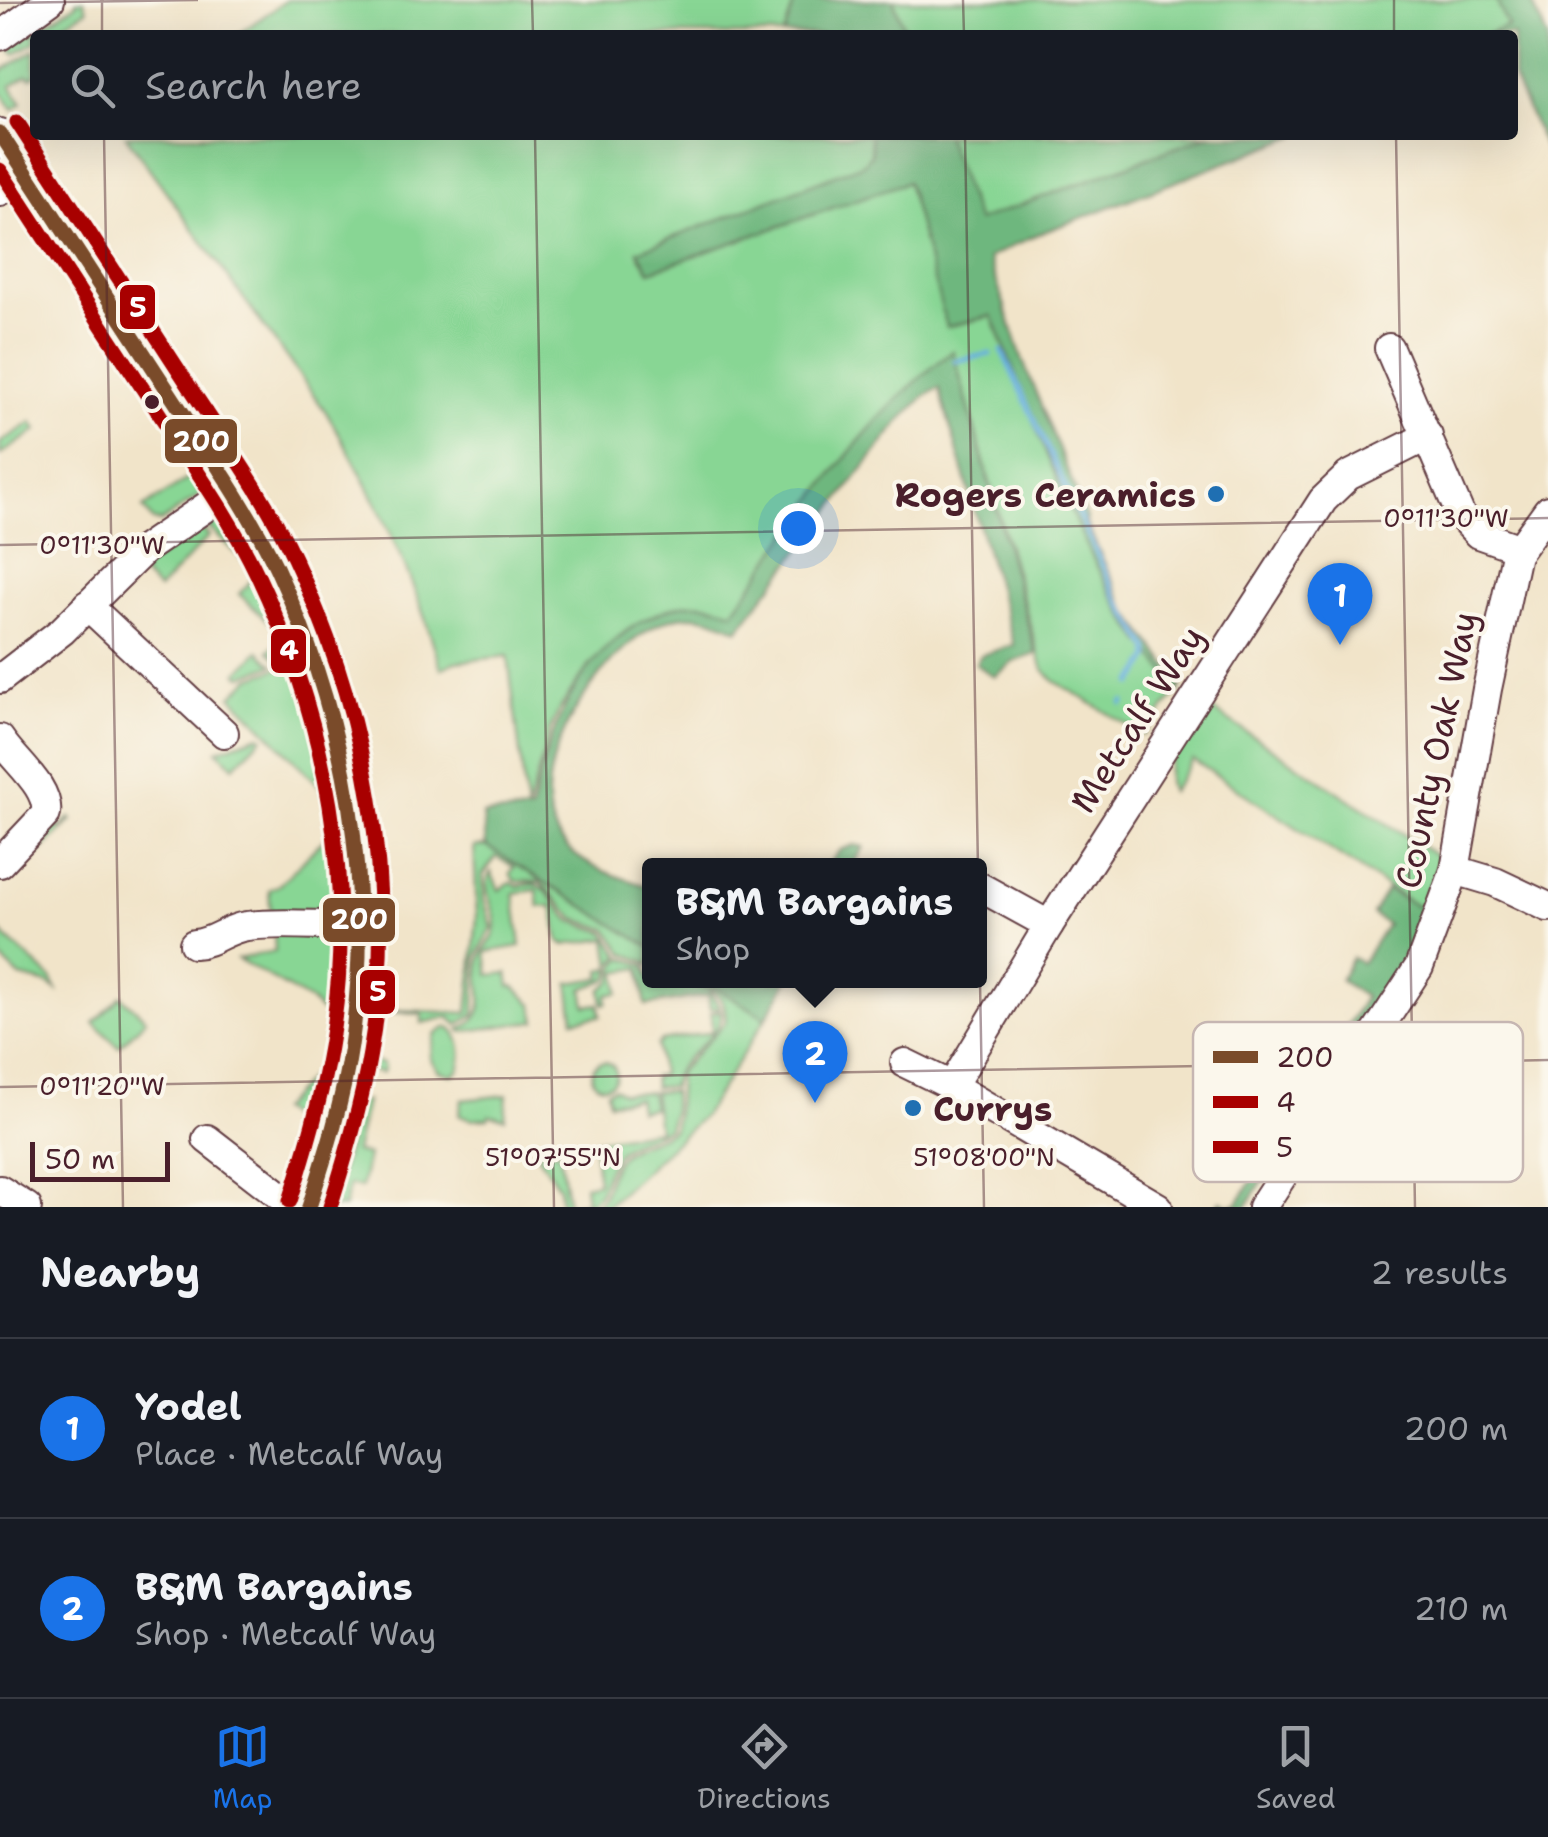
<!DOCTYPE html>
<html lang="en">
<head>
<meta charset="utf-8">
<style>
  body { margin:0; font-family:"Shantell Sans",sans-serif; background:#20242c; color:#f1f3f6 }
  .scale { position:absolute; left:30px; bottom:25px; width:140px; box-sizing:border-box; padding-left:10px; border:5px solid #4a1f2b; border-top:0; font-size:28px; line-height:35px; white-space:nowrap; color:#4a1f2b; -webkit-text-stroke:8px #fbf7ec; paint-order:stroke }
  .you { position:absolute; left:798px; top:528px; width:35px; height:35px; margin:-25px; border:8px solid #fff; border-radius:50%; background:#1a73e8; box-shadow:0 0 0 15px #1a73e833 }
  .badge { display:grid; place-items:center; width:65px; height:65px; border-radius:50%; background:#1a73e8; color:#fff; font-size:32px; font-weight:700 }
  .pin { position:absolute; translate:-50% -82px; filter:drop-shadow(0 2px 5px #0008) }
  .pin::after { content:''; position:absolute; top:52px; width:35px; height:30px; background:inherit; clip-path:polygon(0 0,100% 0,50% 100%) }
  .popup { position:absolute; left:642px; top:858px; width:345px; height:130px; box-sizing:border-box; display:grid; place-content:center; border-radius:10px; background:#171b24; filter:drop-shadow(0 2px 8px #0005); font-size:32px; white-space:nowrap; color:#9ea1a6 }
  .popup b { font-size:38px; color:#f1f3f6 }
  .popup::after { content:''; position:absolute; left:50%; top:100%; margin-left:-20px; border:20px solid transparent; border-top-color:#171b24 }
  .list { margin:0; padding:0; list-style:none }
  h2 { display:flex; justify-content:space-between; align-items:center; height:130px; margin:0; padding:0 40px; font-size:42px }
  h2 small { font-size:32px; font-weight:400; color:#9ea1a6 }
  .list li { display:grid; grid-template-columns:65px 1fr auto; gap:30px; align-items:center; box-sizing:border-box; height:180px; padding:0 40px; border-top:2px solid #363941 }
  .list b { display:block; font-size:38px; white-space:nowrap }
  .list p { margin:0; font-size:32px; white-space:nowrap; color:#9ea1a6 }
  .list em { font-size:32px; font-style:normal; color:#9ea1a6 }
  .icon { flex:none; width:55px; height:55px; fill:none; stroke:currentColor; stroke-width:2; stroke-linecap:round; stroke-linejoin:round }
  .map { position:relative; flex:none; width:1548px; height:1207px; overflow:hidden }
  .search { position:absolute; background:#171b24; box-shadow:0 10px 40px #0002; left:30px; right:30px; top:30px; height:110px; display:flex; align-items:center; gap:25px; box-sizing:border-box; padding:0 35px; border-radius:10px; color:#9ea1a6; font-size:38px }
  .sheet { height:490px; background:#171b24 }
  nav { display:flex; justify-content:space-around; align-items:center; box-sizing:border-box; height:140px; border-top:2px solid #363941; background:#171b24; font-size:28px; color:#9ea1a6 }
  nav a { display:grid; justify-items:center; gap:5px }
  nav .on { color:#1a73e8 }
  .map>svg:first-child { display:block }
  .green { fill:#88d694; stroke:#697a60; stroke-width:2.5 }
  .forest { fill:#6eb77e; stroke:#5c6b54; stroke-width:2.5 }
  .lines { fill:none; stroke-linecap:round; stroke-linejoin:round }
  .stream { stroke:#67b0de; stroke-width:5 }
  .minor-casing { stroke:#633d43; stroke-width:32 }
  .minor { stroke:#fff; stroke-width:28 }
  .bus-1-casing { stroke:#fbf7ec; stroke-width:22 }
  .bus-2-casing { stroke:#fbf7ec; stroke-width:22 }
  .bus-3-casing { stroke:#fbf7ec; stroke-width:22 }
  .bus-1 { stroke:#7a4b2a; stroke-width:15 }
  .bus-2 { stroke:#a80000; stroke-width:15 }
  .bus-3 { stroke:#a80000; stroke-width:15 }
  .ticks { fill:none; stroke:#4a1f2b; stroke-width:2.5; stroke-opacity:0.45 }
  .bus-dot { fill:#4a1f2b; stroke:#fbf7ec; stroke-width:4 }
  .poi-dot { fill:#1f6fb2; stroke:#fbf7ec; stroke-width:4 }
  .labels { text-anchor:middle; dominant-baseline:central; stroke-width:8; stroke-linejoin:round; paint-order:stroke }
  .poi-label { font-size:35px; font-weight:bold; fill:#4a1f2b; stroke:#fbf7ec; text-anchor:end }
  .street-label { font-size:35px; fill:#4a1f2b; stroke:#fbf7ec }
  .key { fill:#fbf7ec; stroke:#c6b6b2; stroke-width:2.5 }
  .key-label { font-size:28px; fill:#4a1f2b }
  .ticks-label { font-size:25px; text-anchor:middle; fill:#4a1f2b; stroke:#fbf7ec; stroke-width:8; stroke-linejoin:round; paint-order:stroke }
  .line-badge { stroke:#fbf7ec; stroke-width:4 }
  .badge-label { font-size:28px; text-anchor:middle; font-weight:bold; fill:#fff }
</style>
</head>
<body>
<div class="map">
<svg width="1548" height="1207" viewBox="0 0 1548 1207">
  <rect width="100%" height="100%" fill="#fbf7ec"/>
  <filter id="ink" filterUnits="userSpaceOnUse"><feTurbulence type="fractalNoise" baseFrequency=".01" numOctaves="2"/><feDisplacementMap in="SourceGraphic" scale="20" xChannelSelector="R" yChannelSelector="G"/><feConvolveMatrix kernelMatrix="1 2 1 2 8 2 1 2 1" color-interpolation-filters="sRGB"/></filter>
  <filter id="wash" filterUnits="userSpaceOnUse"><feTurbulence type="fractalNoise" baseFrequency=".0048" numOctaves="4" result="noise"/><feDisplacementMap in="SourceGraphic" scale="40" xChannelSelector="R" yChannelSelector="G"/><feGaussianBlur stdDeviation="2.25" result="paint"/><feColorMatrix in="noise" values="0 0 0 0 0 0 0 0 0 0 0 0 0 0 0 0 0 1.4 0 .05"/><feComposite in="paint" operator="in"/></filter>
  <g filter="url(#wash)">
    <rect width="100%" height="100%" fill="#f1e4c9"/>
    <!-- green -->
    <g class="green">
      <polygon points="76,0 84,0 87,10 46,35 35,35 35,42 15,54 11,51 12,46 76,4"/>
      <polygon points="287,0 795,0 784,35 237,35"/>
      <polygon points="893,0 1496,0 1508,26 1486,35 907,35"/>
      <polygon points="35,50 35,75 31,78 28,75 11,86 22,103 13,110 0,91 0,72"/>
      <path d="M125,135H870L872,153L864,164L638,252L650,271L907,182L947,326L992,316C1033,418 1071,527 1128,621C1142,645 1162,667 1180,689L1144,735L1053,680L1042,667L958,370L923,388L746,618L691,605L590,664L560,708L550,730L527,811L508,656L455,662L441,669C415,578 375,493 326,412Z"/>
      <polygon points="945,135 1210,135 977,222"/>
      <polygon points="32,422 37,430 0,455 0,443"/>
      <polygon points="200,471 208,481 206,491 161,522 153,521 143,508"/>
      <path d="M217,514C236,520 244,543 253,559L245,562L204,523Z"/>
      <polygon points="200,527 209,536 158,590 139,571"/>
      <polygon points="253,579 267,589 294,657 280,662 269,651 283,635 239,594"/>
      <polygon points="259,651 274,665 242,676 238,673"/>
      <polygon points="296,662 314,720 330,796 232,696 250,678"/>
      <path d="M1208,707L1440,858L1426,912L1193,760L1171,792C1157,761 1191,731 1208,707Z"/>
      <polygon points="260,735 263,737 234,766 217,750"/>
      <path d="M70,818L72,820L17,875L10,867C36,862 40,839 53,822L60,829Z"/>
      <polygon points="334,829 339,917 271,918 269,890 279,885"/>
      <polygon points="486,846 650,947 650,966 645,961 625,954 607,929 575,919 540,882 515,881 510,874 514,867 496,857 483,875 484,900 492,928 476,958 475,1014 458,1025 449,1017 422,1023 422,1014 376,1011 370,1060 383,1064 384,1070 381,1073 368,1070 364,1064 373,1009 468,1013 477,916 474,847"/>
      <path d="M491,872L499,890L511,883L517,886L535,884L544,889L571,921L605,932L621,956L611,965L607,939L564,945L559,941L553,906L539,907L537,890L514,893L521,946L486,952L489,975L508,973L510,986H514L533,1004L536,1021L462,1032L460,1029C496,1013 475,988 480,960C483,946 496,940 496,925C495,906 480,890 491,872Z"/>
      <polygon points="0,932 51,978 57,990 48,984 20,977 0,958"/>
      <polygon points="340,933 334,1024 310,1001 238,959 275,951 274,934"/>
      <polygon points="623,958 645,965 650,980 708,989 720,1008 710,1009 708,995 646,1005 640,968 617,972 619,993 607,995 607,1003 603,1004 601,990 612,981 616,965"/>
      <polygon points="612,968 608,979 583,989 586,1006 599,1004 601,1016 574,1020 569,983 602,978 601,970"/>
      <path d="M679,981H704L766,1018L704,1115L606,1207H594C610,1193 605,1179 615,1163C628,1142 655,1143 673,1129L676,1117L678,1073L725,1023C729,992 705,983 679,981Z"/>
      <polygon points="121,996 146,1019 119,1047 94,1023"/>
      <path d="M721,1011C725,1041 674,1053 672,1087H654L653,1077L661,1075L657,1045L661,1041L712,1032L711,1013Z"/>
      <path d="M447,1027C462,1033 464,1056 459,1070L452,1075L438,1071L430,1058L435,1035Z"/>
      <circle cx="604" cy="1074" r="12"/>
      <polygon points="323,1063 328,1065 307,1148 296,1143 305,1128 279,1110"/>
      <polygon points="614,1088 623,1093 650,1092 653,1108 639,1110 637,1098 609,1102 607,1091"/>
      <path d="M672,1091L673,1112L668,1128C651,1138 631,1139 618,1153C594,1179 615,1207 561,1206L559,1187L538,1156L545,1148L546,1153L559,1151L568,1205L586,1202L584,1185L598,1182L593,1143L596,1140L658,1130L653,1092Z"/>
      <polygon points="507,1095 505,1118 489,1115 488,1118 473,1119 459,1115 462,1100"/>
      <polygon points="366,1101 355,1152 368,1155 361,1188 349,1185 344,1207 332,1207 358,1102"/>
    </g>
    <!-- forest -->
    <g class="forest">
      <polygon points="795,0 893,0 907,35 784,35"/>
      <polygon points="1496,0 1531,0 1548,40 1548,155 1513,78 1513,35 1486,35 1508,26"/>
      <path d="M870,135H945L977,221L1210,135H1298L1036,235L989,258L1023,361L1087,519L1085,521L1126,609L1182,685L1180,689C1161,665 1139,641 1124,615C1069,524 1032,414 992,316L947,327L907,182L650,271L638,251L863,164L872,153Z"/>
      <path d="M953,351L1036,654L1013,662L994,677L976,664L981,655L1014,645L939,388L925,396L901,420L738,630C719,621 700,613 679,617C611,631 517,768 558,836C577,866 618,877 650,887V947L486,846L483,815L531,811C548,733 576,652 652,616C682,601 703,599 733,612C799,521 861,419 953,351Z"/>
      <polygon points="854,845 864,847 853,865 828,865 840,850"/>
      <polygon points="1387,889 1426,912 1401,969 1246,1207 1217,1207 1221,1201 1230,1206 1238,1203 1269,1154 1267,1147 1259,1142 1271,1123 1283,1129 1365,997 1340,980 1352,958 1362,963 1387,924 1372,914"/>
      <polygon points="705,981 788,981 766,1018"/>
    </g>
    <g class="lines">
      <!-- stream -->
      <g class="stream">
        <polyline points="1002,351 1117,597 1149,649 1150,657 1133,684"/>
        <polyline points="955,361 990,354"/>
        <polyline points="1123,704 1124,702"/>
      </g>
    </g>
  </g>
  <g filter="url(#ink)">
    <g class="lines">
      <defs>
        <g id="minor">
          <polyline points="0,36 50,0"/>
          <path d="M0,133C60,226 122,319 182,412C215,463 250,513 276,567C375,767 387,998 309,1207"/>
          <polyline points="0,192 28,176"/>
          <polyline points="1389,348 1461,516 1478,534 1518,548"/>
          <polyline points="87,605 224,733"/>
          <polyline points="0,679 62,631 146,548 232,489"/>
          <path d="M0,739C14,761 50,787 46,814L0,863"/>
          <polyline points="1455,870 1495,882 1548,907"/>
          <polyline points="980,887 1049,925"/>
          <path d="M194,944C214,943 227,928 247,926C285,921 324,927 362,925"/>
          <polyline points="905,1063 952,1086 1158,1207"/>
          <polyline points="952,1086 1049,925 1323,500 1348,476 1428,436"/>
          <polyline points="207,1139 295,1207"/>
          <polyline points="0,1190 27,1207"/>
          <polyline points="1262,1207 1419,967 1455,870 1487,689 1516,554 1548,510"/>
        </g>
      </defs>
      <!-- minor casing -->
      <use href="#minor" class="minor-casing"/>
      <!-- minor -->
      <use href="#minor" class="minor"/>
      <defs>
        <path id="bus-1" d="M0,133C59,224 119,315 178,406C212,458 249,510 276,567C346,717 375,882 351,1046C343,1101 326,1154 309,1207"/>
        <path id="bus-2" d="M0,170C54,253 108,335 162,418C195,469 231,519 257,574C326,719 358,887 330,1047C321,1100 306,1150 290,1201"/>
        <path id="bus-3" d="M17,122C75,211 133,300 191,389C227,444 266,498 294,558C366,710 399,885 370,1053C361,1106 346,1156 330,1207"/>
      </defs>
      <!-- bus-1 casing -->
      <use href="#bus-1" class="bus-1-casing"/>
      <!-- bus-2 casing -->
      <use href="#bus-2" class="bus-2-casing"/>
      <!-- bus-3 casing -->
      <use href="#bus-3" class="bus-3-casing"/>
      <!-- bus-1 -->
      <use href="#bus-1" class="bus-1"/>
      <!-- bus-2 -->
      <use href="#bus-2" class="bus-2"/>
      <!-- bus-3 -->
      <use href="#bus-3" class="bus-3"/>
    </g>
  </g>
  <!-- ticks -->
  <path class="ticks" d="M102,0V35M532,0L533,35M963,0L964,35M1394,0V35M0,3L198,0M104,135L123,1207M535,135L554,1207M965,135L984,1207M1396,135L1415,1207M0,545L1548,518M0,1087L1548,1060"/>
  <!-- markers -->
  <circle class="bus-dot" cx="152" cy="402" r="9"/>
  <g class="poi-dot">
    <circle cx="1216" cy="494" r="10"/>
    <circle cx="913" cy="1108" r="10"/>
  </g>
  <g class="labels">
    <!-- poi labels -->
    <g class="poi-label">
      <text x="1196" y="494">Rogers Ceramics</text>
      <text x="933" y="1108" text-anchor="start">Currys</text>
    </g>
    <!-- street labels -->
    <g class="street-label">
      <text transform="translate(1137 719) rotate(-57)">Metcalf Way</text>
      <text transform="translate(1436 750) rotate(-78)">County Oak Way</text>
    </g>
  </g>
  <!-- legend -->
  <rect x="1193" y="1022" width="330" height="160" rx="15" class="key"/>
  <rect x="1213" y="1051" width="45" height="12" fill="#7a4b2a"/>
  <rect x="1213" y="1096" width="45" height="12" fill="#a80000"/>
  <rect x="1213" y="1141" width="45" height="12" fill="#a80000"/>
  <g class="key-label">
    <text x="1276" y="1067">200</text>
    <text x="1276" y="1112">4</text>
    <text x="1276" y="1157">5</text>
  </g>
  <g class="ticks-label">
    <text x="1446" y="527">0°11'30"W</text>
    <text x="102" y="554">0°11'30"W</text>
    <text x="102" y="1095">0°11'20"W</text>
    <text x="553" y="1166">51°07'55"N</text>
    <text x="984" y="1166">51°08'00"N</text>
  </g>
  <g class="line-badge">
    <rect x="118" y="283" width="39" height="48" rx="10" fill="#a80000"/>
    <rect x="163" y="417" width="76" height="48" rx="10" fill="#7a4b2a"/>
    <rect x="269" y="627" width="39" height="48" rx="10" fill="#a80000"/>
    <rect x="321" y="896" width="76" height="48" rx="10" fill="#7a4b2a"/>
    <rect x="358" y="968" width="39" height="48" rx="10" fill="#a80000"/>
  </g>
  <g class="badge-label">
    <text x="138" y="317">5</text>
    <text x="201" y="451">200</text>
    <text x="289" y="660">4</text>
    <text x="359" y="929">200</text>
    <text x="378" y="1001">5</text>
  </g>
</svg>
<div class="scale">50 m</div>
<div class="you"></div>
<div class="pin badge" style="left:1340px;top:645px">1</div>
<div class="pin badge" style="left:815px;top:1103px">2</div>
<div class="popup"><b>B&amp;M Bargains</b>Shop</div>
<div class="search"><svg class="icon" aria-label="search" viewBox="0 0 24 24"><circle cx="10" cy="10" r="6"/><path d="M15 15l6 6"/></svg>Search here</div>
</div>
<section class="sheet">
<h2>Nearby<small>2 results</small></h2>
<ul class="list">
<li><span class="badge">1</span><div><b>Yodel</b><p>Place · Metcalf Way</p></div><em>200 m</em></li>
<li><span class="badge">2</span><div><b>B&amp;M Bargains</b><p>Shop · Metcalf Way</p></div><em>210 m</em></li>
</ul>
</section>
<nav>
<a class="on"><svg class="icon" aria-label="map" viewBox="0 0 24 24"><path d="M3 6l6-2 6 2 6-2v14l-6 2-6-2-6 2zM9 4v14M15 6v14"/></svg>Map</a>
<a><svg class="icon" aria-label="directions" viewBox="0 0 24 24"><path d="M12 3l9 9-9 9-9-9zM9 14v-3h6M13 9l2 2-2 2"/></svg>Directions</a>
<a><svg class="icon" aria-label="saved" viewBox="0 0 24 24"><path d="M7 4h10v16l-5-4-5 4z"/></svg>Saved</a>
</nav>
</body>
</html>
